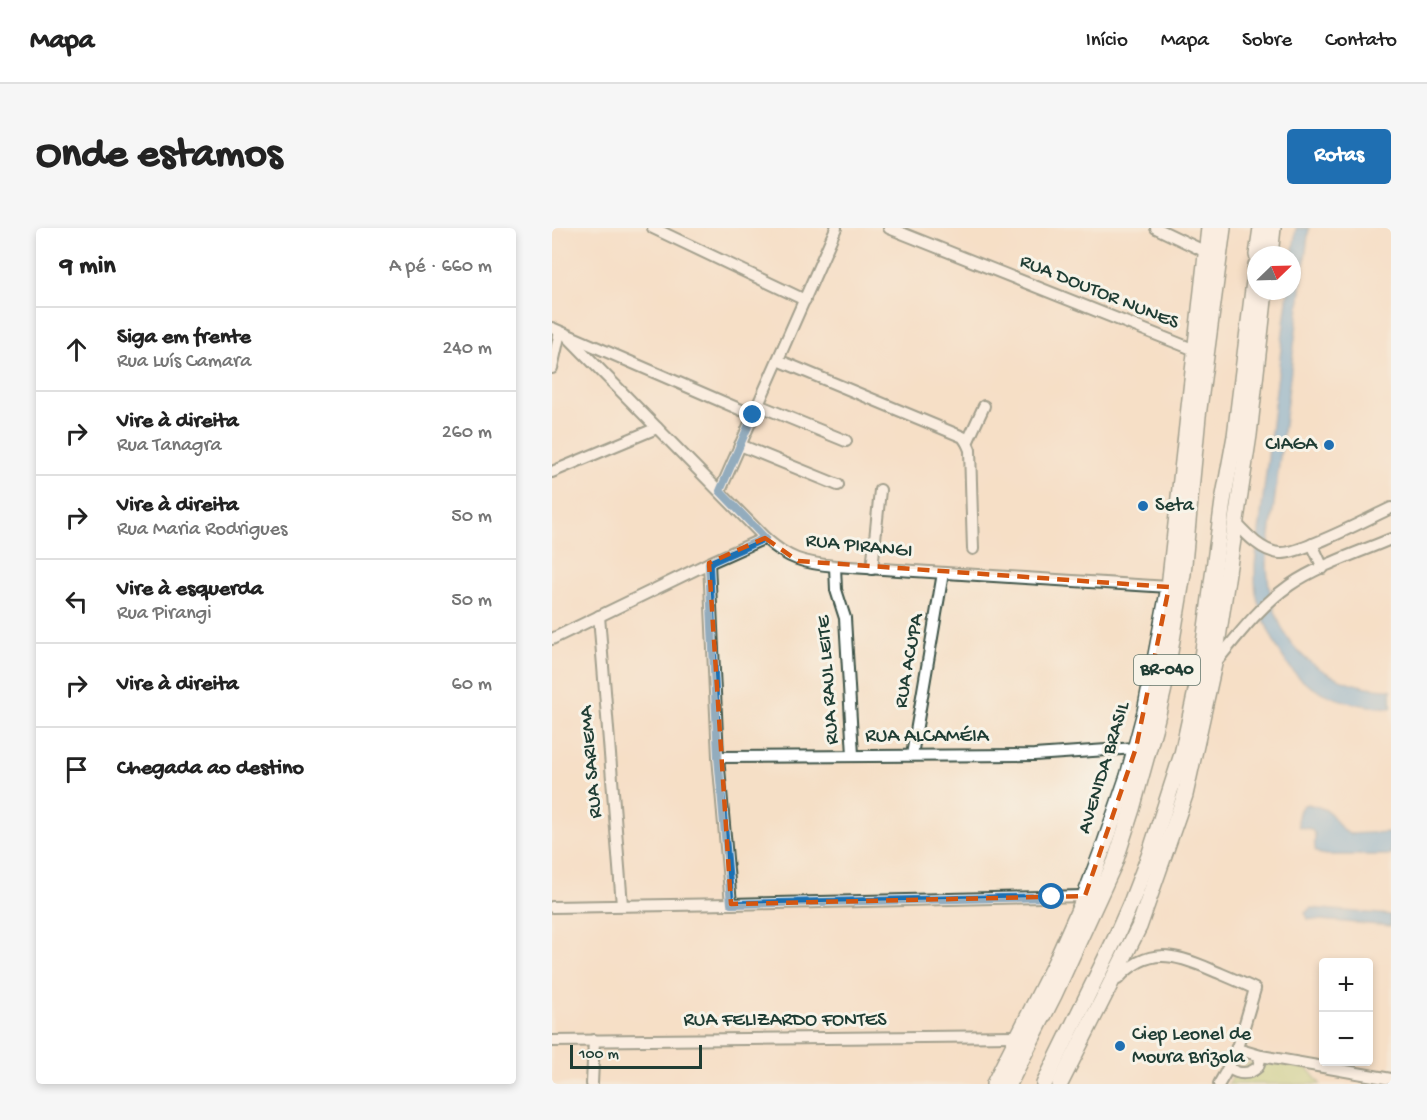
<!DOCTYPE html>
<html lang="pt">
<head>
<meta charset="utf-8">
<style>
  body { margin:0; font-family:"Gochi Hand",sans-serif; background:#f6f6f6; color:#222 }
  .controls { position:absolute; right:18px; bottom:18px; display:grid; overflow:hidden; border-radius:6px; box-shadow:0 3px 9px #0003 }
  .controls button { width:54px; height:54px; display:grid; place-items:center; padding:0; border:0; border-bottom:2px solid #e0e0e0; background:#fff; color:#222; font:30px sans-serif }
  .compass { position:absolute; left:695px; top:18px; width:54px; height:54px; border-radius:50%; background:#fff; box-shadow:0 3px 9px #0003; rotate:67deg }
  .scale { position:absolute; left:18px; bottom:15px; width:132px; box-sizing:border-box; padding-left:6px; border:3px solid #1f3d34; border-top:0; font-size:16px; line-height:21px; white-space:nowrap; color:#1f3d34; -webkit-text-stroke:4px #f7f3e8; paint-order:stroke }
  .stop { position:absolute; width:18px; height:18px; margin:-14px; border:4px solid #1f6fb2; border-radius:50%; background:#fff }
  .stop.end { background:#1f6fb2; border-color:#fff; box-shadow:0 2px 6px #0008 }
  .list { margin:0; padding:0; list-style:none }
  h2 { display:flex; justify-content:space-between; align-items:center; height:78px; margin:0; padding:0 24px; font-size:26px }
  h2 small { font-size:20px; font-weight:400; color:#767676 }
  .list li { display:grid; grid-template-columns:39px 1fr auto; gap:18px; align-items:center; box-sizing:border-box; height:84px; padding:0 24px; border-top:2px solid #e0e0e0 }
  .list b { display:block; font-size:22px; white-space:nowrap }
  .list p { margin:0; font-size:20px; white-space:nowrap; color:#767676 }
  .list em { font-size:20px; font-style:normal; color:#767676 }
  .icon { flex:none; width:33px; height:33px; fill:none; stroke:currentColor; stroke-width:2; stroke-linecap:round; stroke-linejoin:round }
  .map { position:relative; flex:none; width:839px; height:856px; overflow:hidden; border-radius:6px }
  header { display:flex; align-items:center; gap:36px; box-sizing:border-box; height:84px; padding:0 30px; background:#fff; border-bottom:2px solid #e0e0e0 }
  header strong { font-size:28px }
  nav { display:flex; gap:33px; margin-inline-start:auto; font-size:21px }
  .intro { display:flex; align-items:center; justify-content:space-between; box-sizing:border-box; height:144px; padding:0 36px }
  h1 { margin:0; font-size:42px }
  .button { padding:15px 27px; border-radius:6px; background:#1f6fb2; color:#fff; font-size:21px; font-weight:700 }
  main { display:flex; gap:36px; padding:0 36px }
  aside { flex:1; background:#fff; border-radius:6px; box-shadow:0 3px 9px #0003 }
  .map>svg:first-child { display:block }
  .green { fill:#b0cf77; stroke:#688656; stroke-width:1.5 }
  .water { fill:#62a8d8; stroke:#407286; stroke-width:1.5 }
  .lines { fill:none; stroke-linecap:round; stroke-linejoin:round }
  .minor-casing { stroke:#3f554a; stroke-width:14 }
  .highway-casing { stroke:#3f554a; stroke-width:18 }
  .minor { stroke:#fff; stroke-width:10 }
  .highway { stroke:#fff; stroke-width:15 }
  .route { stroke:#1f6fb2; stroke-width:8 }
  .marked { fill:none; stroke:#d45610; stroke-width:4.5; stroke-dasharray:12 8; stroke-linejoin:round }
  .poi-dot { fill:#1f6fb2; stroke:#f7f3e8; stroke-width:2 }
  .labels { text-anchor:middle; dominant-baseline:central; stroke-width:6; stroke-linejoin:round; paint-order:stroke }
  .shield { fill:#f7f3e8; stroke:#60746a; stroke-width:1.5 }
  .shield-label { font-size:18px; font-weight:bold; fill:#1f3d34 }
  .street-label { font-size:20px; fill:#1f3d34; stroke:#f7f3e8 }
  .poi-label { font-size:20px; fill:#1f3d34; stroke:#f7f3e8; text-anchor:start }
</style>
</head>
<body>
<header>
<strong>Mapa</strong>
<nav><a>Início</a><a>Mapa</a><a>Sobre</a><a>Contato</a></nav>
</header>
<div class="intro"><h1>Onde estamos</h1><a class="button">Rotas</a></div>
<main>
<aside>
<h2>9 min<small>A pé · 660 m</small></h2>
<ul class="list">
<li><svg class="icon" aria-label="ahead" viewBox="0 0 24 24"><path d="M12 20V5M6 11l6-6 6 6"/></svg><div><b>Siga em frente</b><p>Rua Luís Camara</p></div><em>240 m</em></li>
<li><svg class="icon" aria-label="right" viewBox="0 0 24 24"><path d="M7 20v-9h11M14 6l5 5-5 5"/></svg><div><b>Vire à direita</b><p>Rua Tanagra</p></div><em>260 m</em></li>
<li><svg class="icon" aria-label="right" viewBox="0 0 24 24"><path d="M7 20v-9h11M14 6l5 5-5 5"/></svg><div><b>Vire à direita</b><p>Rua Maria Rodrigues</p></div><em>50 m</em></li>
<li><svg class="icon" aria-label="left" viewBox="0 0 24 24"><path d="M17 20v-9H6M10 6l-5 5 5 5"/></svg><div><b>Vire à esquerda</b><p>Rua Pirangi</p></div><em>50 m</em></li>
<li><svg class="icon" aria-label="right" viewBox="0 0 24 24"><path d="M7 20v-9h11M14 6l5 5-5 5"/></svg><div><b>Vire à direita</b></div><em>60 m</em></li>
<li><svg class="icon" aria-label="arrive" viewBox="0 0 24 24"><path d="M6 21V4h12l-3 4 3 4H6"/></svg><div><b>Chegada ao destino</b></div></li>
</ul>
</aside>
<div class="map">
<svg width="839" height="856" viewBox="0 0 839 856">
  <rect width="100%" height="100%" fill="#f7f3e8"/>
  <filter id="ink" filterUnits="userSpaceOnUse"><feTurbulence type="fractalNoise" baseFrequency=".0167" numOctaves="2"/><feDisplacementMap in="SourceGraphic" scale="12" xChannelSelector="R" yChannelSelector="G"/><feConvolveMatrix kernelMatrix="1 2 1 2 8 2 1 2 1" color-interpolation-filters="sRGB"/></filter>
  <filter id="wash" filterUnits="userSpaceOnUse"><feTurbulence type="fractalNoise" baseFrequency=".008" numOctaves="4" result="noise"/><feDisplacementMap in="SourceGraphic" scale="24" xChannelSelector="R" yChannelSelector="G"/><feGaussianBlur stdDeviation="1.35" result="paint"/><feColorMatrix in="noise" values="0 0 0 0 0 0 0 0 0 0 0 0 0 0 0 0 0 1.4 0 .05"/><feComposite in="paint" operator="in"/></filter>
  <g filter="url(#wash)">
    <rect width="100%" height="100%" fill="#f5dfc6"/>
    <!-- green -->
    <polygon class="green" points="718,834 756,841 768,856 676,856 685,844 697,835"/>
    <!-- water -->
    <g class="water">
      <path d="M744,0H757L715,331C715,354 719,377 729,398C748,439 796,461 839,461V480C810,479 780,473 755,456C731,440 710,393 704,365C703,356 703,346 703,337L736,63H740V31Z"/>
      <path d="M756,576C763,578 772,579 778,585C786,593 787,602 798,606L839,604V627H775C759,626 763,619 763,606L759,601L747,599C745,590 746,577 756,576Z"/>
      <polygon points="759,680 839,687 839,698 756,691 753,685"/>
    </g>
  </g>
  <g filter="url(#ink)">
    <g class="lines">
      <defs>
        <g id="minor">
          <polyline points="101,0 253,72"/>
          <polyline points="337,0 643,122"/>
          <polyline points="604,0 654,24"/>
          <polyline points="0,100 201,187"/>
          <path d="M13,106L213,310C236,331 251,335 283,338L617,359"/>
          <polyline points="226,132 411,209 415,215 418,222 421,321"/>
          <polyline points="0,140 8,104"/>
          <polyline points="206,177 294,213"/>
          <polyline points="415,215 432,178"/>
          <polyline points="188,217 286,257"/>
          <polyline points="0,244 105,200"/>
          <polyline points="168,263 284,0"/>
          <path d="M683,294C694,306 710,324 728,325C747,327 818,290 839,280"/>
          <polyline points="760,316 771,340"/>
          <polyline points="157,335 166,529 179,676"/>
          <polyline points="283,338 284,362 293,390 301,527"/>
          <polyline points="320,341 328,262"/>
          <polyline points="47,388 70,677"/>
          <polyline points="0,411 157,335 213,310"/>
          <path d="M664,434C687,406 708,378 738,357C765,338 808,324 839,311"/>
          <polyline points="360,527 391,345"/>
          <polyline points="166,529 482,527 584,520"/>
          <polyline points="0,679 179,676 533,668"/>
          <path d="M566,751C595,718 623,726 660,742C674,748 689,754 703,761C693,795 686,825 667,856"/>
          <polyline points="0,813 466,808"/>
          <polyline points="685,821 709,828 839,851"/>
          <path d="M677,840C687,847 697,847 706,839L709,828"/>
          <polyline points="40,856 42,812"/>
        </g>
        <g id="highway">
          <polyline points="705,27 709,0"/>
          <polyline points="718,27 721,0"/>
          <polyline points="442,856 505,731 533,668 553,615 576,548 593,484 617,359 657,0"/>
          <polyline points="457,856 502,767 563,634 580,581 603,498 612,460 631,346 646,188 671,0"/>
          <polyline points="492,856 563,711 580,672 597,628 630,526 647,449 652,415 671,273 683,208 704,37"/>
          <polyline points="508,856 587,699 633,567 662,436 697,207 713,63"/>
        </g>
      </defs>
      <!-- minor casing -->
      <use href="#minor" class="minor-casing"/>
      <!-- highway casing -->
      <use href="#highway" class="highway-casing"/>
      <!-- minor -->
      <use href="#minor" class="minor"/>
      <!-- highway -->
      <use href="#highway" class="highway"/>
    </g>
  </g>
  <g class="lines" filter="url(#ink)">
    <!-- route -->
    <polyline class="route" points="201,187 168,263 213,310 157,335 166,529 179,676 500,669"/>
  </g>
  <!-- marked area -->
  <path d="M0 0H839V856H0ZM213,310L246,333L617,359L584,520L533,668L179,676L157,335Z" fill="#f5dfc6" fill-opacity=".55" fill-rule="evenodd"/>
  <path class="marked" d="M213,310L246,333L617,359L584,520L533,668L179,676L157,335Z"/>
  <!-- markers -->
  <g class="poi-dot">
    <circle cx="777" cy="217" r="6"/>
    <circle cx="591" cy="278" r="6"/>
    <circle cx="568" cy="818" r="6"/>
  </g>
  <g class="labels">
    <!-- shield labels -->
    <rect class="shield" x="582" y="427" width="66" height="30" rx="4.5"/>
    <g class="shield-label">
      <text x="615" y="442">BR-040</text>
    </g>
    <!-- street labels -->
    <g class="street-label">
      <text transform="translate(547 65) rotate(22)">RUA DOUTOR NUNES</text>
      <text transform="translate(307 319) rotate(6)">RUA PIRANGI</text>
      <text transform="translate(358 433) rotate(-80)">RUA ACUPA</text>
      <text transform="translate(277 452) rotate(-94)">RUA RAUL LEITE</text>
      <text x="375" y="509">RUA ALCAMÉIA</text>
      <text transform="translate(40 534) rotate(-95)">RUA SARIEMA</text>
      <text transform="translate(553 540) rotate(-73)">AVENIDA BRASIL</text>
      <text x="233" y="793">RUA FELIZARDO FONTES</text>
    </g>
    <!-- poi labels -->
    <g class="poi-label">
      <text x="765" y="217" text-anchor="end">CIAGA</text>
      <text x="603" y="278">Seta</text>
      <text x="580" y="807">Ciep Leonel de<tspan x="580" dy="23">Moura Brizola</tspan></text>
    </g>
  </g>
</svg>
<div class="controls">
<button>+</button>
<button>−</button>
</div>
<svg class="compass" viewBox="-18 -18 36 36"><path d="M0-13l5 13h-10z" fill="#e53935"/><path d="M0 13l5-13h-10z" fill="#767676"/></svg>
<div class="scale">100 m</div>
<div class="stop" style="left:500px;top:669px"></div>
<div class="stop end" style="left:201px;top:187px"></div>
</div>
</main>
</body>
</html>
